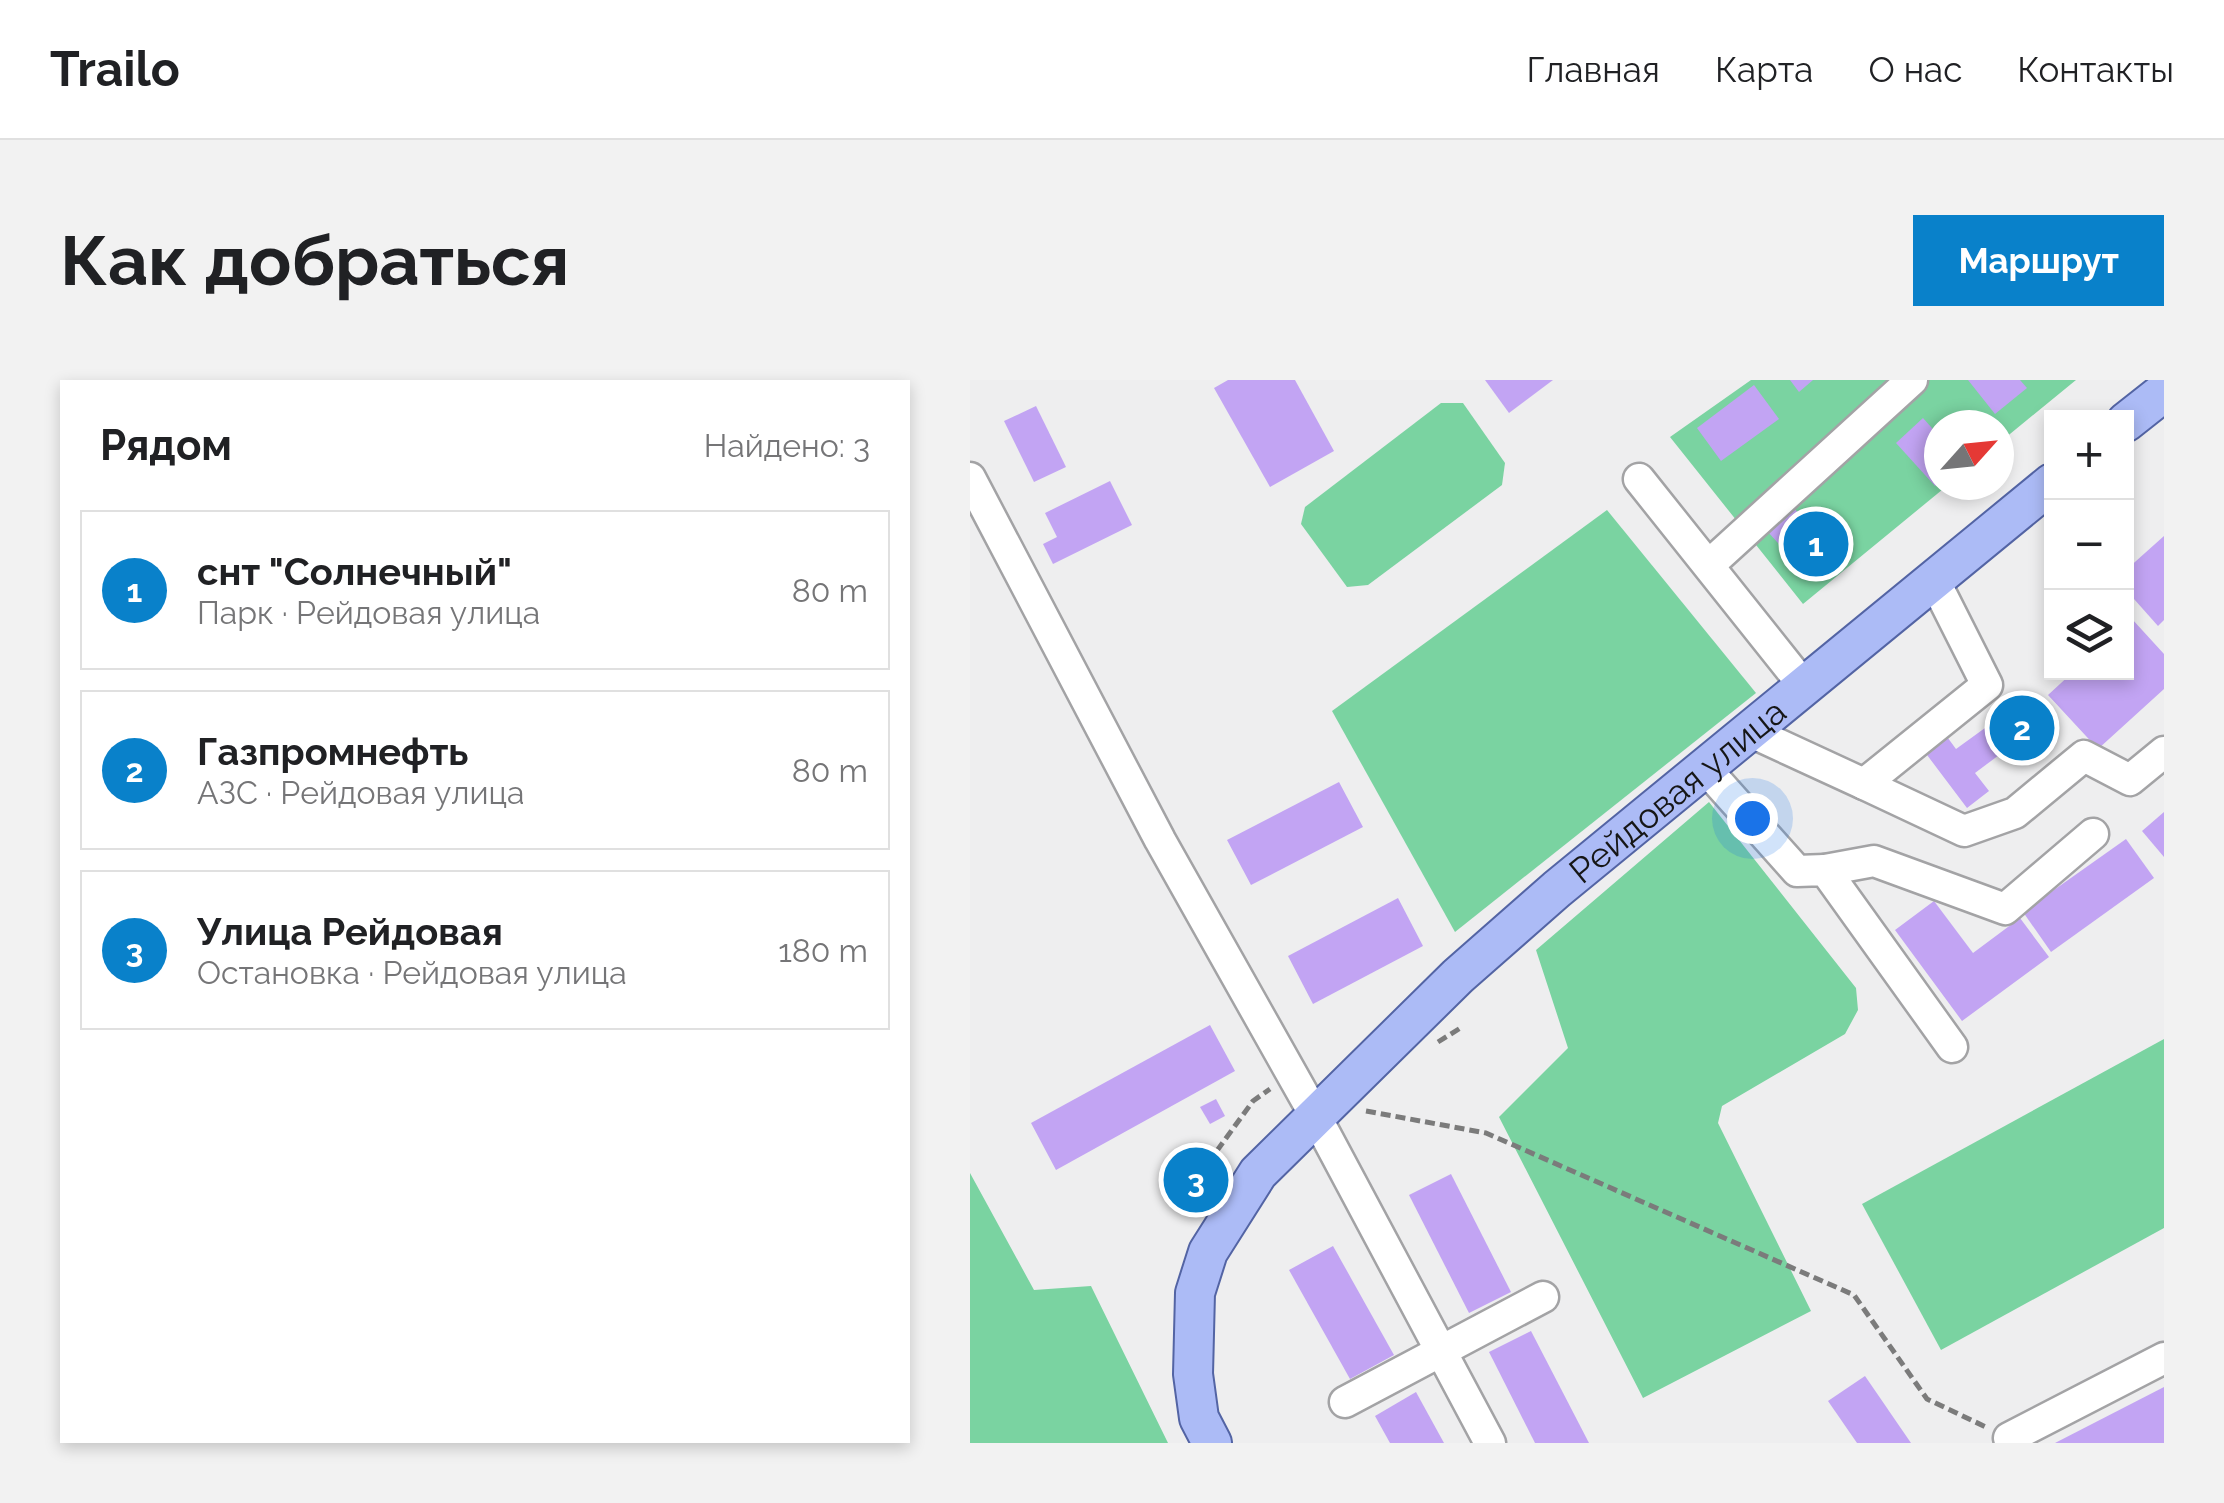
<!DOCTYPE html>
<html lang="ru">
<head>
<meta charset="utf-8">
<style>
  body { margin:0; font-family:Raleway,sans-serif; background:#f2f2f2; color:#202124 }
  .controls { position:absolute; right:30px; top:30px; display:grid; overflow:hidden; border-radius:0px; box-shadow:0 5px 15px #0003 }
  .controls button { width:90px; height:90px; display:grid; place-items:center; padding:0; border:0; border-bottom:2px solid #e0e0e0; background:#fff; color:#202124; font:50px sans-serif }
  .compass { position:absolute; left:954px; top:30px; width:90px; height:90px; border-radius:50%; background:#fff; box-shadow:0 5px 15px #0003; rotate:63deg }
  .you { position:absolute; left:782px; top:438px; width:35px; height:35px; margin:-25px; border:8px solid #fff; border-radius:50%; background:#1a73e8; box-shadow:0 0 0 15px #1a73e833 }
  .badge { display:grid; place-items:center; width:65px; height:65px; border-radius:50%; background:#0981ca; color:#fff; font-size:32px; font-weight:700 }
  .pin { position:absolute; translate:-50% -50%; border:5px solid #fff; box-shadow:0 2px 10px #0006 }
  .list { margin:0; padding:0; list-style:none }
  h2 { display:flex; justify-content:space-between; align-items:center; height:130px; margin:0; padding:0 40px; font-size:42px }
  h2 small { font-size:32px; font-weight:400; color:#757577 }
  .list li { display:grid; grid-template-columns:65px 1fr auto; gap:30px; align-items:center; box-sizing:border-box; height:160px; margin:0 20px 20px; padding:0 20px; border:2px solid #e0e0e0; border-radius:0px }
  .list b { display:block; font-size:38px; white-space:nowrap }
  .list p { margin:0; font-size:32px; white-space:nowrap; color:#757577 }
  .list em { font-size:32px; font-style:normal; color:#757577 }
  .icon { flex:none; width:55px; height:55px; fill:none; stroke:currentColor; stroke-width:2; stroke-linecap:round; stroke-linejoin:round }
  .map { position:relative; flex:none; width:1194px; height:1063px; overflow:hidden; border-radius:0px }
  header { display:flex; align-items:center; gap:60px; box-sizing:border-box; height:140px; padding:0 50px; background:#fff; border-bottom:2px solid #e0e0e0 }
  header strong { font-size:48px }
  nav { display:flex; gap:55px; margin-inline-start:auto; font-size:35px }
  .intro { display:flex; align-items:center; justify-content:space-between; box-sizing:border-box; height:240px; padding:0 60px }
  h1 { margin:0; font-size:70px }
  .button { padding:25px 45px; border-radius:0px; background:#0981ca; color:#fff; font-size:35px; font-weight:700 }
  main { display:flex; gap:60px; padding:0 60px }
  aside { flex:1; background:#fff; border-radius:0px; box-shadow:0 5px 15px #0003 }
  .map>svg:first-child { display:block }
  .green { fill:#7ad3a1 }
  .building { fill:#c2a4f3 }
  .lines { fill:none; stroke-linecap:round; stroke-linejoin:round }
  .minor-casing { stroke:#a3a3a5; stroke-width:35 }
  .major-casing { stroke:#5364a4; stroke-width:42 }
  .path { stroke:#7b7b7b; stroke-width:5; stroke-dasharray:10 5; stroke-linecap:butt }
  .minor { stroke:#fff; stroke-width:30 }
  .major { stroke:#acbbf6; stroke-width:38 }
  .labels { text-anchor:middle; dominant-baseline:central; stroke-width:9; stroke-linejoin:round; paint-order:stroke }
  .street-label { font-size:35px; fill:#161616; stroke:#fff }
</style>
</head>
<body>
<header>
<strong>Trailo</strong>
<nav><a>Главная</a><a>Карта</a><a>О нас</a><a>Контакты</a></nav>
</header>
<div class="intro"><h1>Как добраться</h1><a class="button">Маршрут</a></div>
<main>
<aside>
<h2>Рядом<small>Найдено: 3</small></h2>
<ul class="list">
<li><span class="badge">1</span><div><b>снт &quot;Солнечный&quot;</b><p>Парк · Рейдовая улица</p></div><em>80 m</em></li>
<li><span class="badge">2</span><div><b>Газпромнефть</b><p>АЗС · Рейдовая улица</p></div><em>80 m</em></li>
<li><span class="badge">3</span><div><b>Улица Рейдовая</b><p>Остановка · Рейдовая улица</p></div><em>180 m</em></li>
</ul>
</aside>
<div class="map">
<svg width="1194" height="1063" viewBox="0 0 1194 1063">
  <rect width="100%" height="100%" fill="#eeeeef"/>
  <!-- green -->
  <g class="green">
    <polygon points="781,0 1106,0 1029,63 1029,45 969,45 969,105 978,105 833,224 700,57"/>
    <polygon points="471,23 493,23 535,83 532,105 398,205 377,207 331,144 335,127"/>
    <polygon points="637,130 786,313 485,552 362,331"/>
    <polygon points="739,422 886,608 888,630 875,654 752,726 748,743 841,931 673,1018 529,737 598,668 566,570"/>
    <polygon points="1194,659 1194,848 971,970 892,824"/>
    <polygon points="0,793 64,910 121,906 198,1063 0,1063"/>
  </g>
  <!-- building -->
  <g class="building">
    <polygon points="258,0 325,0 364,71 300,107 244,8"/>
    <polygon points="515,0 583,0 539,33"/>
    <polygon points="820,0 843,0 829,12"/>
    <polygon points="998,0 1050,0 1057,8 1025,34"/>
    <polygon points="784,5 809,39 751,81 727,48"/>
    <polygon points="66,26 96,87 64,102 34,41"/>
    <polygon points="953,38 969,56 969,102 965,106 926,63"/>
    <polygon points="140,101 162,145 83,184 73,164 87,157 75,133"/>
    <polygon points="824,128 843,150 818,174 798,152"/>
    <polygon points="1194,156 1194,240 1188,246 1156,210 1156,190"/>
    <polygon points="1162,239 1194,274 1194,309 1128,369 1078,315 1103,292 1156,292 1156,244"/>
    <polygon points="1044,312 1078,355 1053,374 1045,363 1005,393 1019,411 997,428 951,367 972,350 986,369 1026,340 1020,331"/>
    <polygon points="369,402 393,447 281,505 257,460"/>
    <polygon points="1194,432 1194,477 1172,451"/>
    <polygon points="1156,459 1184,498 1081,572 1053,532"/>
    <polygon points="428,518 453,566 343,624 318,576"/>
    <polygon points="964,521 1003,573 1050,538 1079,577 992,641 925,550"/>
    <polygon points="240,645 265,691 86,790 61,743"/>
    <polygon points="246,719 255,736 240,744 230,727"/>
    <polygon points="481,794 541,912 499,933 439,815"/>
    <polygon points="363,866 424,975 380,999 319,890"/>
    <polygon points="561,951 619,1063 565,1063 519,972"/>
    <polygon points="895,996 941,1063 887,1063 858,1021"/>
    <polygon points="1194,1007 1194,1063 1085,1063"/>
    <polygon points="446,1012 474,1063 420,1063 405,1036"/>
  </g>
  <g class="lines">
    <defs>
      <g id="minor">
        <polyline points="0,98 190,460 346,737 520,1063"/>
        <polyline points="669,99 834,306"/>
        <polyline points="739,185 942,0"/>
        <polyline points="779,351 894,404 1017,305 964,200"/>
        <polyline points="736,389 827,491 855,490 982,667"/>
        <polyline points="894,404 994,451 1045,433 1114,376 1160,400 1194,372"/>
        <polyline points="855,490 904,481 1035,529 1123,454"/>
        <polyline points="375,1022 573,917"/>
        <polyline points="1041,1063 1039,1058 1194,978"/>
      </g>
      <g id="major">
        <polyline points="1156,42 1194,12"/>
        <path id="s1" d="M242,1063L229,1038L223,994L225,913L238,872L288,793L488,596L587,509L1082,103"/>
      </g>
    </defs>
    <!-- minor casing -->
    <use href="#minor" class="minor-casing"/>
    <!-- major casing -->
    <use href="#major" class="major-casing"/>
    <!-- path -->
    <g class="path">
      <polyline points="468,662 492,647"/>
      <polyline points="396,731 516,753 884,915 957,1019 1018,1048"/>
      <polyline points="238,783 283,721 300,709"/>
    </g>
    <!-- minor -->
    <use href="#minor" class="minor"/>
    <!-- major -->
    <use href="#major" class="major"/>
  </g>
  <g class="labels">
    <!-- street labels -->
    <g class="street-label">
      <text stroke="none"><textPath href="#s1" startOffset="858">Рейдовая улица</textPath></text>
    </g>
  </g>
</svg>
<div class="controls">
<button>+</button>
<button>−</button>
<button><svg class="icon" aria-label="layers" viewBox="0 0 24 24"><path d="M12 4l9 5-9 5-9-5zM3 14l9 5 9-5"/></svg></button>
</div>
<svg class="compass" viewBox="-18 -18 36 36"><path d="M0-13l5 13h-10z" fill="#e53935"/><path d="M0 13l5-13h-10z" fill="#757577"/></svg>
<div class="you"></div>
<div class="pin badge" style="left:846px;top:164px">1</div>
<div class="pin badge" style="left:1052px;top:348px">2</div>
<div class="pin badge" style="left:226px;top:800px">3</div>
</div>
</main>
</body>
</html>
